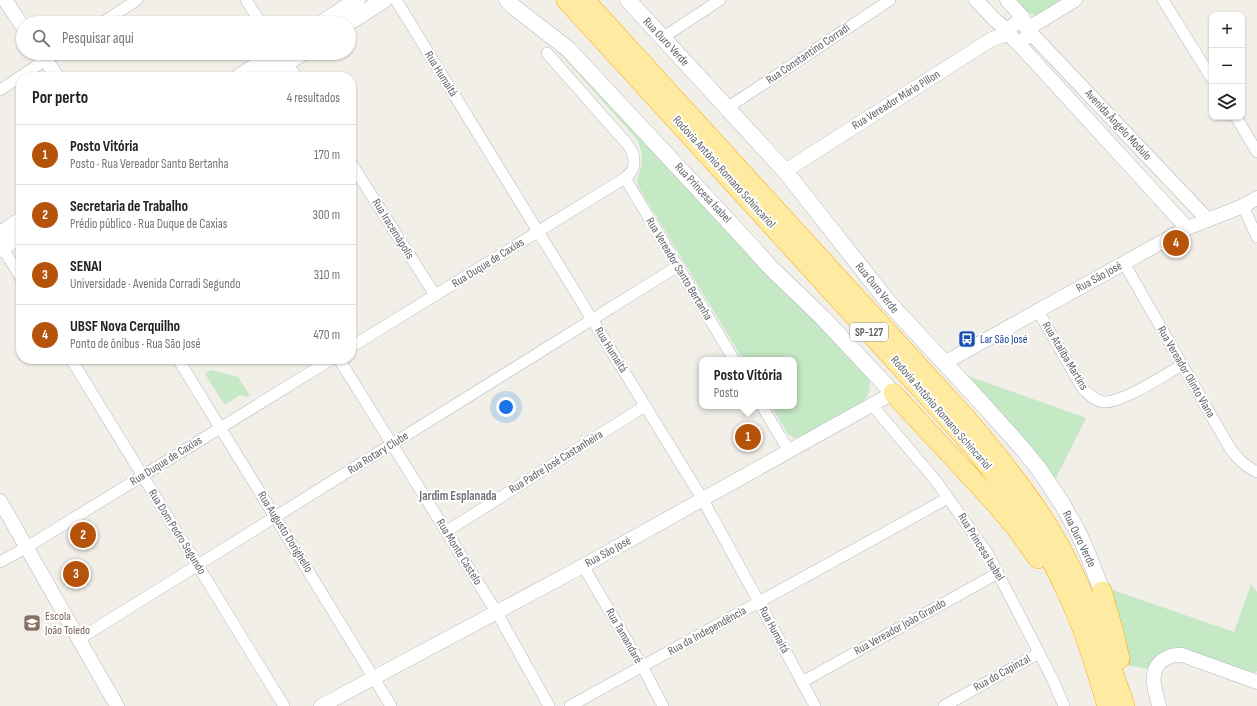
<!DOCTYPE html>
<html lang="pt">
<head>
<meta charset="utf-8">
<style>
  body { margin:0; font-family:"Sofia Sans Condensed",sans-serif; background:#f2f2f2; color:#222 }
  .controls { position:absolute; right:12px; top:12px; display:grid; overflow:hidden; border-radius:8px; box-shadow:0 1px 3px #0004 }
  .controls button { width:36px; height:36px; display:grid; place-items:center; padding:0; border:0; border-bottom:1px solid #e0e0e0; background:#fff; color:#222; font:20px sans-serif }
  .you { position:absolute; left:506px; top:407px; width:14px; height:14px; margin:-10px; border:3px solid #fff; border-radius:50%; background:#1a73e8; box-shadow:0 0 0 6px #1a73e833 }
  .badge { display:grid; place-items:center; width:26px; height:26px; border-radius:50%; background:#b45309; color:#fff; font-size:13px; font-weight:700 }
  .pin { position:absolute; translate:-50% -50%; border:2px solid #fff; box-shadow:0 1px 4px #0006 }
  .popup { position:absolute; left:699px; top:357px; width:98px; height:52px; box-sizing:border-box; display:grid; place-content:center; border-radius:8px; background:#fff; filter:drop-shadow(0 1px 3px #0005); font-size:13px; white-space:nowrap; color:#767676 }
  .popup b { font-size:15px; color:#222 }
  .popup::after { content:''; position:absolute; left:50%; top:100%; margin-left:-8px; border:8px solid transparent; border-top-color:#fff }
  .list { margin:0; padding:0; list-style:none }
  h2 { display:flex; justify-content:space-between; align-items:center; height:52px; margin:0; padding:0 16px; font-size:17px }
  h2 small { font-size:13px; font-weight:400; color:#767676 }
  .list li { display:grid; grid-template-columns:26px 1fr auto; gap:12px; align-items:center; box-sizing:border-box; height:60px; padding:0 16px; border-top:1px solid #e0e0e0 }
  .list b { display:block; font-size:15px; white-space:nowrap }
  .list p { margin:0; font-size:13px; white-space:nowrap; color:#767676 }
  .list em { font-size:13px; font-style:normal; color:#767676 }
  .icon { flex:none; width:22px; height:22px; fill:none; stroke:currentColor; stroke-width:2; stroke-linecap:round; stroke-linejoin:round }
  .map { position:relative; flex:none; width:1257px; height:706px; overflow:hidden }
  .search { position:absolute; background:#fff; box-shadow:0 1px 3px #0004; left:16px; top:16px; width:340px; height:44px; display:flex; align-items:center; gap:10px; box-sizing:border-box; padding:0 14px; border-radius:22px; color:#767676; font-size:15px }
  .panel { position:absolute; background:#fff; box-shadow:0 1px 3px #0004; left:16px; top:72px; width:340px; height:292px; border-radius:16px }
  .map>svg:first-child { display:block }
  .green { fill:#c5e8c5 }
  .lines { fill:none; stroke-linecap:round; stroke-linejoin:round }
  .minor-casing { stroke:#b5b8bc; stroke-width:12 }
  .tertiary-casing { stroke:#b5b8bc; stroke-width:15 }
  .secondary-casing { stroke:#b6babf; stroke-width:17 }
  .trunk-casing { stroke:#f9ab00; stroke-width:20 }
  .minor { stroke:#fff; stroke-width:11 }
  .tertiary { stroke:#fff; stroke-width:14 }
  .secondary { stroke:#fff; stroke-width:16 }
  .trunk { stroke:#feeaa1; stroke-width:19 }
  .labels { text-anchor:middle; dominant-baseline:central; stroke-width:4; stroke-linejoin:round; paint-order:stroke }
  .shield { fill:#fff; stroke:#8f9295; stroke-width:1 }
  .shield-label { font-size:11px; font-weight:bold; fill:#5f6368 }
  .street-label { font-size:12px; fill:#5f6368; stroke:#fff }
  .transit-label { font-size:12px; fill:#164399; stroke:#fff; text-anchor:start }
  .education-label { font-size:12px; fill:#785e54; stroke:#fff; text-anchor:start }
  .neighbourhood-label { font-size:13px; font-weight:bold; fill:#70757a; stroke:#fff }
</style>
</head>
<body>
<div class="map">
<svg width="1257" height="706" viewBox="0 0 1257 706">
  <rect width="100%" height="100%" fill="#f1efe8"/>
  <!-- green -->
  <g class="green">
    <polygon points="1016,0 1068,0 1038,17 1027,12"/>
    <path d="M553,46L563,53L779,284L868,376C872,387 869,396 861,404L802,437L794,438L788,434L771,406H794V360H743L638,186C636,179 639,175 641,167C643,157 641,148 637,139Z"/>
    <polygon points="211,370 238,377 250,395 247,397 240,395 226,404 224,404 205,374"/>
    <polygon points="965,375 1086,418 1055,480"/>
    <path d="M1251,584L1257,592V671L1253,674L1184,648C1166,647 1156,652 1148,669L1125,665L1110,589L1234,632Z"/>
  </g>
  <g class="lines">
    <defs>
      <g id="minor">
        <polyline points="246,0 261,23"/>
        <polyline points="396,0 703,500 759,602 815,706"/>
        <polyline points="1163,0 1212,79"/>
        <polyline points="102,23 137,0"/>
        <polyline points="662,38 720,0"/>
        <polyline points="284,57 296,77"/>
        <polyline points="0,90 56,53"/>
        <polyline points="727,108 890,0"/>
        <polyline points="1236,117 1257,152"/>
        <polyline points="351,163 435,295"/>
        <polyline points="625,178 734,360"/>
        <polyline points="1243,206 1257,237"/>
        <polyline points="2,247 21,278"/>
        <path d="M1124,263L1228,445C1236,458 1244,465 1257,472"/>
        <path d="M1038,311L1083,389C1089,394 1095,401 1104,402C1122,403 1164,375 1181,366"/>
        <path d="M351,347L625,178C637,170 636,156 628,145L547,53"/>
        <polyline points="71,359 284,706"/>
        <polyline points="178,359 391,706"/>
        <polyline points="339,359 497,613 549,706"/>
        <polyline points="872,405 936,481 988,554 1052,678 1064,706"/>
        <polyline points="762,406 789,451"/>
        <polyline points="447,531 645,406"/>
        <polyline points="0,562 27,547 332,359"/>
        <polyline points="583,566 642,666 663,706"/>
        <polyline points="79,639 678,266"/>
        <polyline points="802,682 998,573"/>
        <polyline points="570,706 948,498"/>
        <polyline points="944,706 1039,653"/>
      </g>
      <g id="tertiary">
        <polyline points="5,0 23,27"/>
        <polyline points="976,0 994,19 1010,33"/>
        <polyline points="1007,0 1023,18 1024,24"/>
        <polyline points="1075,0 1027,29 1208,220"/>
        <circle cx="1019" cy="32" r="9"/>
        <polyline points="1015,40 1187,228"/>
        <polyline points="41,53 57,77"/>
        <polyline points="785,171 992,39 1010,33"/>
        <polyline points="944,363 1187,228 1243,206 1257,198"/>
        <polyline points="0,501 117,706"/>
        <polyline points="321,706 583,566 893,393"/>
        <path d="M1159,706C1157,696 1152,684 1154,675C1156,660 1170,654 1182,655L1257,682"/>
      </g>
      <g id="secondary">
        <polyline points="507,0 514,7 568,49 732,225 771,268 822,317 893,393"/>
        <polyline points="628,0 785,171 889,303 979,400 1022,448 1039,469 1061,502 1077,530 1089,557 1102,591"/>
        <polyline points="322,23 357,0"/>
        <polyline points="348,23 384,0"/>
        <polyline points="239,77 276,53"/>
        <polyline points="265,77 302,53"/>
        <polyline points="0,234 21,220"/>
        <polyline points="0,249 21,235"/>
      </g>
      <g id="trunk">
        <path d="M566,0L957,429C1001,479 1039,531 1066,591C1084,628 1095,667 1107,706"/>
        <path d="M585,0L968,420C997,454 1025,489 1049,527C1083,583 1104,644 1125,706"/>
        <polyline points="893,393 993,501 1015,527 1038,559"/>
        <polyline points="1102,591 1113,629 1120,659"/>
      </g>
    </defs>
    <!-- minor casing -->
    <use href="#minor" class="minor-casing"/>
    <!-- tertiary casing -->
    <use href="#tertiary" class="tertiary-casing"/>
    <!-- secondary casing -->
    <use href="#secondary" class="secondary-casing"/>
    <!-- trunk casing -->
    <use href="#trunk" class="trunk-casing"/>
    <!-- minor -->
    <use href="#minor" class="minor"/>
    <!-- tertiary -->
    <use href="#tertiary" class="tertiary"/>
    <!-- secondary -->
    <use href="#secondary" class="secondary"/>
    <!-- trunk -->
    <use href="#trunk" class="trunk"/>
  </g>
  <!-- icons -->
  <defs>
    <symbol id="bus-square" viewBox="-11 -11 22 22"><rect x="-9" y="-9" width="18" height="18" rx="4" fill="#1a4fb4" stroke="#fff"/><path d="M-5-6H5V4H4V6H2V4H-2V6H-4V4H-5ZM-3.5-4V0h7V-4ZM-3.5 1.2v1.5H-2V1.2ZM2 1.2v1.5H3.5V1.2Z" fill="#fff"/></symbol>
    <symbol id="school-square" viewBox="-11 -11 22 22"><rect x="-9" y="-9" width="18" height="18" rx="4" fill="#8d6e63" stroke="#fff"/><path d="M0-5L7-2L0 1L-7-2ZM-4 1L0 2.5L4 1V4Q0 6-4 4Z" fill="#fff"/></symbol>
  </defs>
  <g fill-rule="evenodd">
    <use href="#bus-square" x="957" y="329" width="20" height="20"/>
    <use href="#school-square" x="22" y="613" width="20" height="20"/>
  </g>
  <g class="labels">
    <!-- shield labels -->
    <rect class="shield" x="850" y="323" width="38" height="18" rx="3"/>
    <g class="shield-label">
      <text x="869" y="332">SP-127</text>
    </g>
    <!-- street labels -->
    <g class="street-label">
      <text transform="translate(666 42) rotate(47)">Rua Ouro Verde</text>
      <text transform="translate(808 54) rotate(-34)">Rua Constantino Corradi</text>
      <text transform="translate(441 74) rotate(58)">Rua Humaitá</text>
      <text transform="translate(896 100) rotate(-32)">Rua Vereador Mário Pillon</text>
      <text transform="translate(1118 125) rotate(47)">Avenida Ângelo Modulo</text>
      <text transform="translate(724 172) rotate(48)">Rodovia Antônio Romano Schincariol</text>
      <text transform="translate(703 193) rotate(47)">Rua Princesa Isabel</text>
      <text transform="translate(393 229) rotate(58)">Rua Iracemápolis</text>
      <text transform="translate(488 263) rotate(-32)">Rua Duque de Caxias</text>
      <text transform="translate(679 269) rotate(59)">Rua Vereador Santo Bertanha</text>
      <text transform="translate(1099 277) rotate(-29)">Rua São José</text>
      <text transform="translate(877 288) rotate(51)">Rua Ouro Verde</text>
      <text transform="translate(611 350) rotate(58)">Rua Humaitá</text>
      <text transform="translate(1065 356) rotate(59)">Rua Ataliba Martins</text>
      <text transform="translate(1186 372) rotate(60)">Rua Vereador Olinto Viana</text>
      <text transform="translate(941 413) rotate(49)">Rodovia Antônio Romano Schincariol</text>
      <text transform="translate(378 453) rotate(-32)">Rua Rotary Clube</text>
      <text transform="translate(166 461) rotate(-32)">Rua Duque de Caxias</text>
      <text transform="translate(556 462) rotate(-32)">Rua Padre José Castanheira</text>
      <text transform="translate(177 532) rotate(58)">Rua Dom Pedro Segundo</text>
      <text transform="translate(285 532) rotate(58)">Rua Augusto Dorighello</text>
      <text transform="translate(1079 539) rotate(64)">Rua Ouro Verde</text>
      <text transform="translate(981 547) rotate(58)">Rua Princesa Isabel</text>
      <text transform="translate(459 552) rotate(58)">Rua Monte Castelo</text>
      <text transform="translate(608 552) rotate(-29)">Rua São José</text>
      <text transform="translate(900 627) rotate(-29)">Rua Vereador João Grando</text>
      <text transform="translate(774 630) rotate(62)">Rua Humaitá</text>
      <text transform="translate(707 631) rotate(-29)">Rua da Independência</text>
      <text transform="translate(624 636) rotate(60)">Rua Tamandaré</text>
      <text transform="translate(1002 673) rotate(-29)">Rua do Capinzal</text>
    </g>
    <!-- transit labels -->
    <g class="transit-label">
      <text x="980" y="339">Lar São José</text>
    </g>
    <!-- education labels -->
    <g class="education-label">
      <text x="45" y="616">Escola<tspan x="45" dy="14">João Toledo</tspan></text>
    </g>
    <!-- neighbourhood labels -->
    <g class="neighbourhood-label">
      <text x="458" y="496">Jardim Esplanada</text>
    </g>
  </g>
</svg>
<div class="controls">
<button>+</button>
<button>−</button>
<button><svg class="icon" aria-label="layers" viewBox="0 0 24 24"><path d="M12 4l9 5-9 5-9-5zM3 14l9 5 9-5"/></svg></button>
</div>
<div class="you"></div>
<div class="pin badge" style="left:748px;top:437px">1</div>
<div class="popup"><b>Posto Vitória</b>Posto</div>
<div class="pin badge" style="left:83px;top:535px">2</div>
<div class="pin badge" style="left:76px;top:574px">3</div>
<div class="pin badge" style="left:1176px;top:243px">4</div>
<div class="search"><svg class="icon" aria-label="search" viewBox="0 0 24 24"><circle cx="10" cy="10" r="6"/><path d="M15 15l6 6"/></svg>Pesquisar aqui</div>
<section class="panel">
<h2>Por perto<small>4 resultados</small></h2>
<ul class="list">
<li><span class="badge">1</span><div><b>Posto Vitória</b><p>Posto · Rua Vereador Santo Bertanha</p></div><em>170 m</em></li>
<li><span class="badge">2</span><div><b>Secretaria de Trabalho</b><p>Prédio público · Rua Duque de Caxias</p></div><em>300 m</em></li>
<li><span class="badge">3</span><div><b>SENAI</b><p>Universidade · Avenida Corradi Segundo</p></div><em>310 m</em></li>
<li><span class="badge">4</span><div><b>UBSF Nova Cerquilho</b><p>Ponto de ônibus · Rua São José</p></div><em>470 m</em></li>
</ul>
</section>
</div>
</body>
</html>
